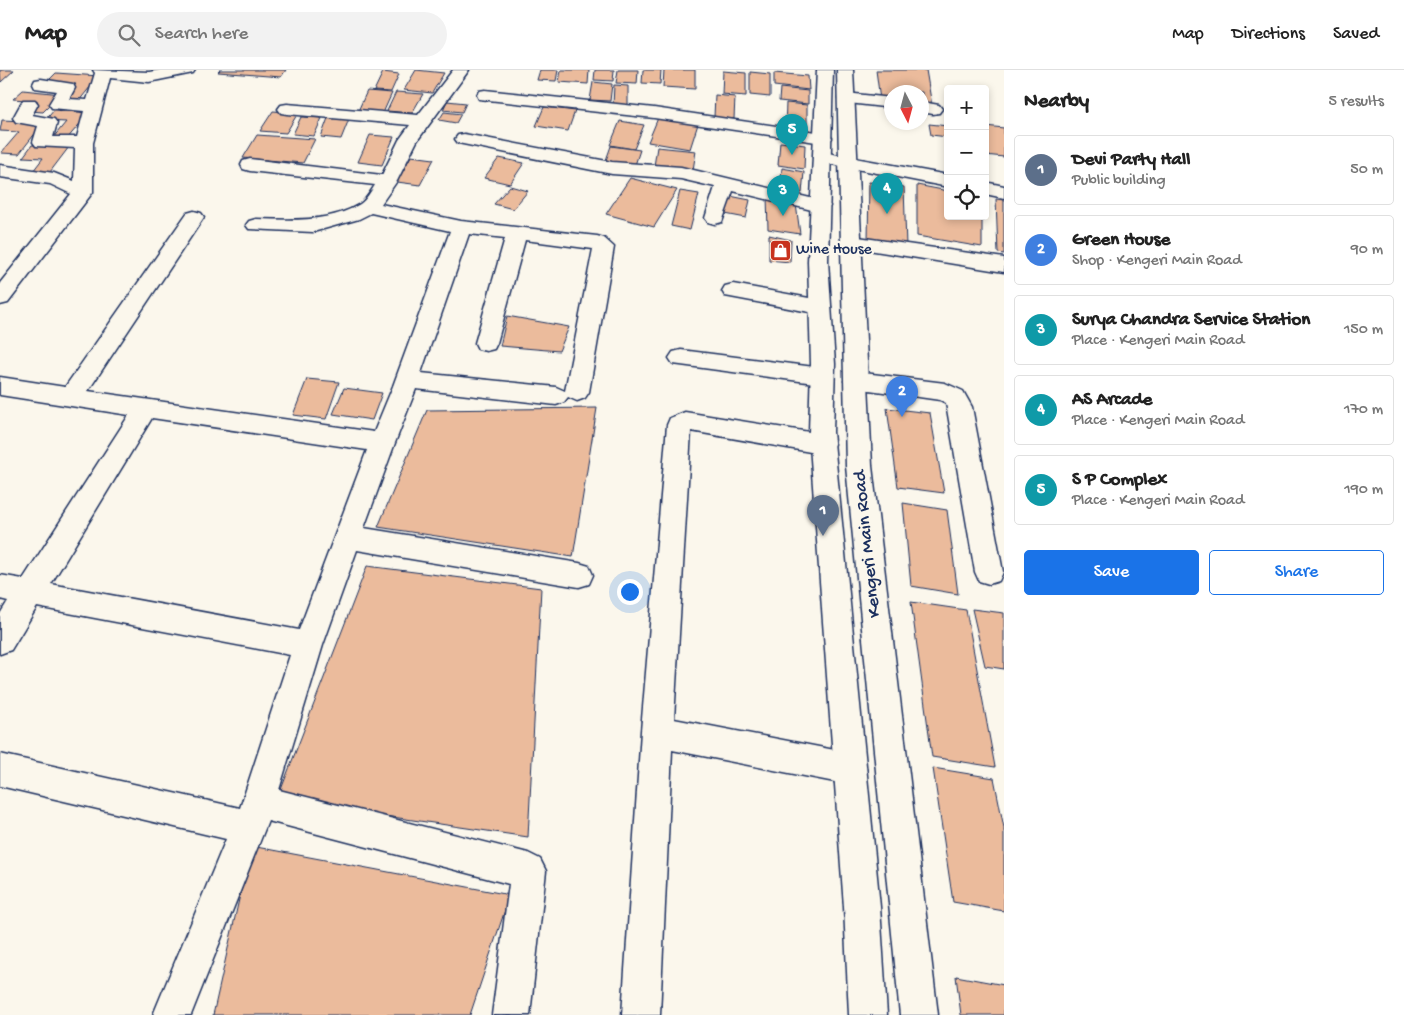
<!DOCTYPE html>
<html lang="en">
<head>
<meta charset="utf-8">
<style>
  body { margin:0; font-family:"Gochi Hand",sans-serif; background:#f2f2f2; color:#222 }
  .controls { position:absolute; right:15px; top:15px; display:grid; overflow:hidden; border-radius:5px; box-shadow:0 2px 8px #0003 }
  .controls button { width:45px; height:45px; display:grid; place-items:center; padding:0; border:0; border-bottom:1px solid #e0e0e0; background:#fff; color:#222; font:25px sans-serif }
  .compass { position:absolute; left:884px; top:15px; width:45px; height:45px; border-radius:50%; background:#fff; box-shadow:0 2px 8px #0003; rotate:174deg }
  .you { position:absolute; left:629px; top:521px; width:18px; height:18px; margin:-12px; border:4px solid #fff; border-radius:50%; background:#1a73e8; box-shadow:0 0 0 8px #1a73e833 }
  .badge { display:grid; place-items:center; width:32px; height:32px; border-radius:50%; background:#1a73e8; color:#fff; font-size:16px; font-weight:700 }
  .pin { position:absolute; translate:-50% -41px; filter:drop-shadow(0 1px 2px #0008) }
  .pin::after { content:''; position:absolute; top:26px; width:18px; height:15px; background:inherit; clip-path:polygon(0 0,100% 0,50% 100%) }
  .list { margin:0; padding:0; list-style:none }
  h2 { display:flex; justify-content:space-between; align-items:center; height:65px; margin:0; padding:0 20px; font-size:21px }
  h2 small { font-size:16px; font-weight:400; color:#767676 }
  .list li { display:grid; grid-template-columns:32px 1fr auto; gap:15px; align-items:center; box-sizing:border-box; height:70px; margin:0 10px 10px; padding:0 10px; border:1px solid #e0e0e0; border-radius:5px }
  .list b { display:block; font-size:19px; white-space:nowrap }
  .list p { margin:0; font-size:16px; white-space:nowrap; color:#767676 }
  .list em { font-size:16px; font-style:normal; color:#767676 }
  .actions { display:flex; gap:10px; padding:15px 20px }
  .actions a { flex:1; padding:11px 0; border:1px solid #1a73e8; border-radius:5px; text-align:center; font-size:18px; color:#1a73e8 }
  .actions .main { background:#1a73e8; color:#fff }
  .icon { flex:none; width:28px; height:28px; fill:none; stroke:currentColor; stroke-width:2; stroke-linecap:round; stroke-linejoin:round }
  .map { position:relative; flex:none; width:1004px; height:945px; overflow:hidden }
  header { display:flex; align-items:center; gap:30px; box-sizing:border-box; height:70px; padding:0 25px; background:#fff; border-bottom:1px solid #e0e0e0 }
  header strong { font-size:24px }
  nav { display:flex; gap:28px; margin-inline-start:auto; font-size:18px }
  .search { width:350px; height:45px; background:#f2f2f2; display:flex; align-items:center; gap:12px; box-sizing:border-box; padding:0 18px; border-radius:28px; color:#767676; font-size:19px }
  main { display:flex }
  aside { flex:1; background:#fff }
  .map>svg:first-child { display:block }
  .building { fill:#ebbb9c; stroke:#1b2f5e }
  .lines { fill:none; stroke-linecap:round; stroke-linejoin:round }
  .minor-casing { stroke:#1b2f5e; stroke-width:3 }
  .major-casing { stroke:#1b2f5e; stroke-width:3 }
  .minor { fill:#fbf7ec; fill-rule:evenodd }
  .major { fill:#fbf7ec; fill-rule:evenodd }
  .labels { text-anchor:middle; dominant-baseline:central; stroke-width:4.5; stroke-linejoin:round; paint-order:stroke }
  .far-poi-label { font-size:16px; fill:#1b2f5e; stroke:#fbf7ec; text-anchor:start }
  .street-label { font-size:19px; fill:#1b2f5e; stroke:#fbf7ec }
</style>
</head>
<body>
<header>
<strong>Map</strong>
<div class="search"><svg class="icon" aria-label="search" viewBox="0 0 24 24"><circle cx="10" cy="10" r="6"/><path d="M15 15l6 6"/></svg>Search here</div>
<nav><a>Map</a><a>Directions</a><a>Saved</a></nav>
</header>
<main>
<div class="map">
<svg width="1004" height="945" viewBox="0 0 1004 945">
  <rect width="100%" height="100%" fill="#fbf7ec"/>
  <filter id="ink" filterUnits="userSpaceOnUse"><feTurbulence type="fractalNoise" baseFrequency=".02" numOctaves="2"/><feDisplacementMap in="SourceGraphic" scale="10" xChannelSelector="R" yChannelSelector="G"/><feConvolveMatrix kernelMatrix="1 2 1 2 8 2 1 2 1" color-interpolation-filters="sRGB"/></filter>
  <g filter="url(#ink)">
    <!-- building -->
    <g class="building">
      <polygon points="0,0 14,0 1,12"/>
      <polygon points="220,0 286,0 281,7 218,2"/>
      <polygon points="416,0 444,3 432,23 404,20"/>
      <polygon points="540,0 558,0 556,11 537,10"/>
      <polygon points="561,0 589,0 588,14 559,12"/>
      <polygon points="595,0 614,0 613,11 594,10"/>
      <polygon points="618,0 638,0 637,14 616,13"/>
      <polygon points="643,0 661,0 660,14 642,13"/>
      <polygon points="664,0 695,0 695,19 663,17"/>
      <polygon points="876,0 926,0 932,36 922,35 922,22 892,22 892,31 880,30"/>
      <polygon points="723,1 746,3 746,26 722,24"/>
      <polygon points="383,2 399,4 391,22 374,21"/>
      <polygon points="750,2 770,4 770,27 750,25"/>
      <polygon points="56,3 99,6 78,32 62,30 76,14 47,12"/>
      <polygon points="774,3 808,6 809,20 774,16"/>
      <polygon points="593,12 612,14 610,31 590,30"/>
      <polygon points="614,15 628,16 628,36 613,35"/>
      <polygon points="780,18 808,21 808,34 779,31"/>
      <polygon points="23,20 61,24 43,42 29,41 38,31 13,29"/>
      <polygon points="367,21 392,23 383,43 358,41"/>
      <polygon points="396,22 423,24 412,43 387,41"/>
      <polygon points="715,25 735,27 734,49 714,47"/>
      <polygon points="447,31 466,33 462,42 443,40"/>
      <polygon points="786,33 807,35 807,61 785,59"/>
      <polygon points="544,37 575,41 568,61 536,56"/>
      <polygon points="54,40 89,43 66,70 52,69 66,52 45,51"/>
      <polygon points="273,41 298,43 286,63 260,61"/>
      <polygon points="444,42 461,44 456,53 439,50"/>
      <polygon points="301,47 322,48 314,66 293,64"/>
      <polygon points="328,48 349,49 341,69 321,67"/>
      <polygon points="658,48 698,54 690,79 648,72"/>
      <polygon points="2,50 44,52 19,84 1,83 19,62 0,61"/>
      <polygon points="620,51 644,55 634,79 610,75"/>
      <polygon points="929,54 948,56 948,67 931,65"/>
      <polygon points="985,56 1004,58 1004,87 985,85"/>
      <polygon points="257,65 315,69 303,93 243,88"/>
      <polygon points="370,65 394,67 382,95 358,92"/>
      <polygon points="780,72 805,75 804,99 778,95"/>
      <polygon points="32,75 69,77 50,102 33,101 43,88 23,87"/>
      <polygon points="611,76 640,80 634,98 605,93"/>
      <polygon points="657,77 696,81 693,100 654,96"/>
      <polygon points="411,86 434,89 420,115 397,112"/>
      <polygon points="499,88 524,93 510,114 484,108"/>
      <polygon points="782,98 804,102 802,123 780,120"/>
      <polygon points="630,108 677,120 654,157 606,144"/>
      <polygon points="869,112 904,117 906,176 868,170"/>
      <polygon points="917,115 948,121 948,146 982,146 982,177 917,166"/>
      <polygon points="510,116 528,121 513,139 494,134"/>
      <polygon points="680,121 699,124 690,160 671,156"/>
      <polygon points="725,125 750,130 746,148 720,143"/>
      <polygon points="767,127 796,134 800,164 768,159"/>
      <polygon points="996,129 1004,130 1004,184 998,183"/>
      <polygon points="769,165 791,170 790,192 769,190"/>
      <polygon points="507,246 569,257 559,281 500,276"/>
      <polygon points="307,309 339,312 326,349 293,345"/>
      <polygon points="344,318 382,323 372,350 333,344"/>
      <polygon points="597,338 573,487 378,457 427,340"/>
      <polygon points="887,338 930,343 944,423 898,417"/>
      <polygon points="903,433 947,440 958,524 911,516"/>
      <polygon points="367,496 541,518 528,767 277,730"/>
      <polygon points="911,532 966,540 995,697 932,687"/>
      <polygon points="972,539 1004,543 1004,599 985,596"/>
      <polygon points="933,698 994,708 1004,758 1004,841 953,832"/>
      <polygon points="251,776 510,825 470,945 213,945"/>
      <polygon points="956,906 1004,915 1004,945 961,945"/>
    </g>
    <g class="lines">
      <defs>
        <g id="minor">
          <polygon points="93,0 149,2 160,0 195,0 193,3 149,12 110,8 93,73 93,122 8,233 0,235 0,213 71,124 50,114 0,107 0,95 54,103 74,111 75,78 36,76 33,72 38,56 16,52 13,48 23,30 35,30 38,34 32,45 54,49 57,53 53,67 77,67 84,41 52,38 49,34 57,21 35,18 33,14 35,10 41,9 73,14 75,18 69,29 87,30 95,3"/>
          <path d="M453,0H469L417,71L397,111L381,134L461,151L597,166L604,168L614,177L589,322L585,328L577,331L568,327L564,332L556,335L416,319L395,373L364,458L579,493L589,496L593,505L589,514L579,517L357,480L323,575L279,720L528,783L540,789L546,801L530,945H492L509,814L268,751L191,945H153L226,769L0,716V684L240,738L290,585L37,537L11,580L0,584V544L8,531L0,529V505L23,509L129,345L0,325V307L65,317L187,143L194,141L201,143L204,147L88,321L374,362L393,316L450,161L371,143L359,149L313,162L249,159L246,155L249,151L256,149C291,150 329,153 360,134C366,130 371,121 375,115L250,101L243,99L241,95L243,91L250,89L382,105L399,70L410,55L287,44L281,43L278,39L281,35L287,34L418,45ZM469,164L505,168L475,273L478,279L486,281L494,279L497,273L525,170L593,179L565,321L556,317L421,303ZM152,348L367,380L299,560L51,514Z"/>
          <polygon points="485,20 654,38 823,63 829,64 832,68 829,72 823,73 654,48 479,29 477,25 479,21"/>
          <polygon points="846,23 892,28 892,38 840,32 838,28 840,24"/>
          <polygon points="922,32 939,35 942,39 939,43 933,44 922,42"/>
          <polygon points="464,64 612,92 681,97 827,132 830,136 827,140 820,142 733,121 722,152 715,154 708,152 705,148 715,117 681,109 612,104 458,73 455,69 458,65"/>
          <polygon points="822,82 948,105 948,117 816,91 813,87 816,83"/>
          <polygon points="985,112 1004,116 1004,128 985,124"/>
          <polygon points="851,166 1004,188 1004,202 844,176 841,172 844,168"/>
          <polygon points="733,214 820,230 828,232 831,237 828,242 820,244 725,226 722,221 725,216"/>
          <polygon points="681,280 822,298 830,300 834,306 830,312 822,314 673,294 669,288 673,282"/>
          <polygon points="856,302 945,313 963,321 972,337 1003,502 999,511 989,514 979,511 975,502 946,333 940,330 848,317 844,311 848,305"/>
          <polygon points="685,342 822,364 831,367 835,374 831,381 822,384 691,361 674,649 850,683 862,687 866,699 862,711 850,715 672,680 660,945 622,945 641,661 667,355 670,348"/>
        </g>
        <g id="major">
          <polygon points="817,0 833,0 828,191 835,294 833,362 880,837 887,945 849,945 844,837 809,362 811,294 808,191"/>
          <polygon points="837,0 853,0 872,396 938,945 900,945 846,396"/>
        </g>
      </defs>
      <!-- minor casing -->
      <use href="#minor" class="minor-casing"/>
      <!-- major casing -->
      <use href="#major" class="major-casing"/>
      <!-- minor -->
      <use href="#minor" class="minor"/>
      <!-- major -->
      <use href="#major" class="major"/>
    </g>
  </g>
  <!-- icons -->
  <defs>
    <symbol id="shop-square" viewBox="-11 -11 22 22"><rect x="-9" y="-9" width="18" height="18" rx="4" fill="#c8321e" stroke="#fbf7ec"/><path d="M-5-2.5h2.3a2.7 3.5 0 0 1 5.4 0H5L5.5 6h-11ZM-1.5-2.5h3a1.5 2.3 0 0 0-3 0Z" fill="#fff"/></symbol>
  </defs>
  <g fill-rule="evenodd">
    <use href="#shop-square" x="768" y="168" width="25" height="25"/>
  </g>
  <g class="labels">
    <!-- far-poi labels -->
    <g class="far-poi-label">
      <text x="796" y="180">Wine House</text>
    </g>
    <!-- street labels -->
    <g class="street-label">
      <text transform="translate(868 474) rotate(-96)">Kengeri Main Road</text>
    </g>
  </g>
</svg>
<div class="controls">
<button>+</button>
<button>−</button>
<button><svg class="icon" aria-label="locate" viewBox="0 0 24 24"><circle cx="12" cy="12" r="6"/><path d="M12 2v4M12 18v4M2 12h4M18 12h4"/></svg></button>
</div>
<svg class="compass" viewBox="-18 -18 36 36"><path d="M0-13l5 13h-10z" fill="#e53935"/><path d="M0 13l5-13h-10z" fill="#767676"/></svg>
<div class="you"></div>
<div class="pin badge" style="left:823px;top:466px;background:#5c6f8a">1</div>
<div class="pin badge" style="left:902px;top:347px;background:#3f7fe0">2</div>
<div class="pin badge" style="left:783px;top:146px;background:#0f9aa8">3</div>
<div class="pin badge" style="left:887px;top:144px;background:#0f9aa8">4</div>
<div class="pin badge" style="left:792px;top:85px;background:#0f9aa8">5</div>
</div>
<aside>
<h2>Nearby<small>5 results</small></h2>
<ul class="list">
<li><span class="badge" style="background:#5c6f8a">1</span><div><b>Devi Party Hall</b><p>Public building</p></div><em>50 m</em></li>
<li><span class="badge" style="background:#3f7fe0">2</span><div><b>Green House</b><p>Shop · Kengeri Main Road</p></div><em>90 m</em></li>
<li><span class="badge" style="background:#0f9aa8">3</span><div><b>Surya Chandra Service Station</b><p>Place · Kengeri Main Road</p></div><em>150 m</em></li>
<li><span class="badge" style="background:#0f9aa8">4</span><div><b>AS Arcade</b><p>Place · Kengeri Main Road</p></div><em>170 m</em></li>
<li><span class="badge" style="background:#0f9aa8">5</span><div><b>S P Complex</b><p>Place · Kengeri Main Road</p></div><em>190 m</em></li>
</ul>
<div class="actions"><a class="main">Save</a><a>Share</a></div>
</aside>
</main>
</body>
</html>
